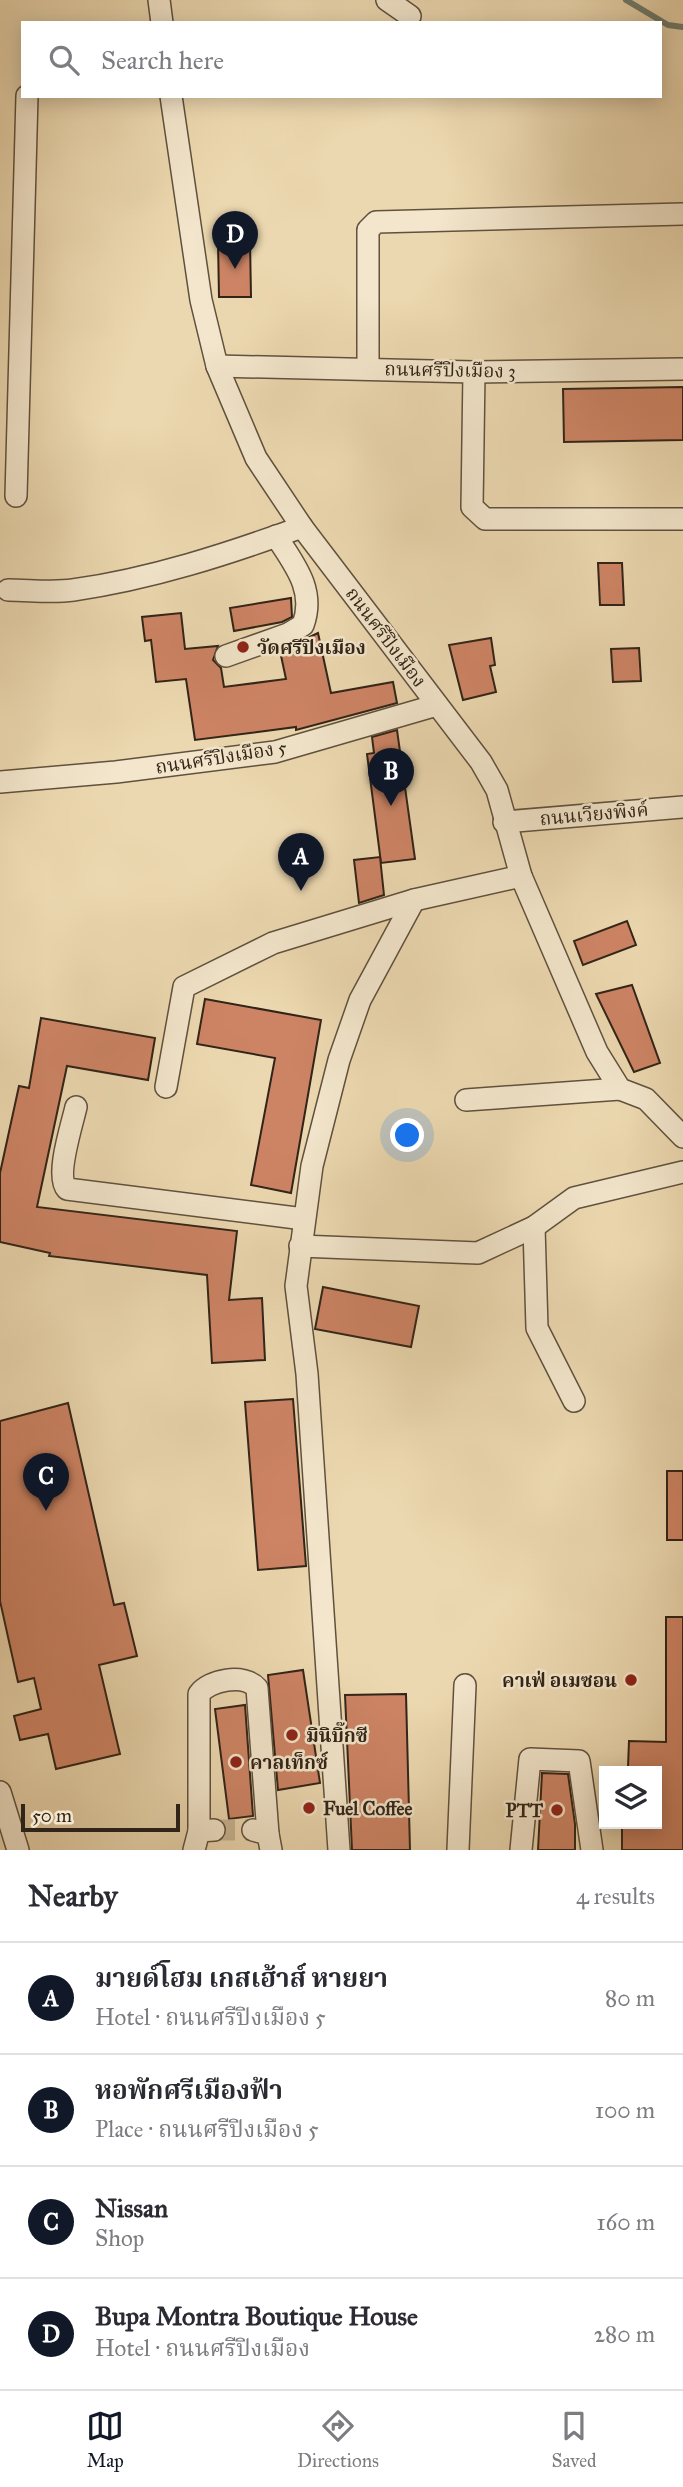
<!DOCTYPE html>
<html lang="en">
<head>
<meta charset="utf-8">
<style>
  body { margin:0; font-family:"IM FELL Great Primer","Noto Serif Thai",serif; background:#f7f7f7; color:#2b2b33 }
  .controls { position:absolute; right:21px; bottom:21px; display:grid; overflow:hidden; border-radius:0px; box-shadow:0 4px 18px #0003 }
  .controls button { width:63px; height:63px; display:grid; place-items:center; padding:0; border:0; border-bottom:2px solid #e1e1e2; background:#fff; color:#2b2b33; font:35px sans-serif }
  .scale { position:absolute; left:21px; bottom:18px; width:159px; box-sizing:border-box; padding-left:7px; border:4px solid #312418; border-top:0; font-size:19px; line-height:24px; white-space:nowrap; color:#312418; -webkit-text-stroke:5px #f3e6cc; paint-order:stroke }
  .you { position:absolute; left:408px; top:1136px; width:24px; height:24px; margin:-18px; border:5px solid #fff; border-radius:50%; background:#1a73e8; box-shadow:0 0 0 10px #1a73e833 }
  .badge { display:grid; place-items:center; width:46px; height:46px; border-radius:50%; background:#111827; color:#fff; font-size:23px; font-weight:700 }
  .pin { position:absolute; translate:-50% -58px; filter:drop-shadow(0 2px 4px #0008) }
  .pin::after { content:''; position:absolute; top:37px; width:24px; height:21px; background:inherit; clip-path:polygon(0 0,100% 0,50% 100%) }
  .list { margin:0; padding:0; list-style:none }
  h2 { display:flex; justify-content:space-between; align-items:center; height:91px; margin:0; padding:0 28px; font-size:30px }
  h2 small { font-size:23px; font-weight:400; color:#7c7c81 }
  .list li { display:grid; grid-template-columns:46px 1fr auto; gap:21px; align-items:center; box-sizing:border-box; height:112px; padding:0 28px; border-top:2px solid #e1e1e2 }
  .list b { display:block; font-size:26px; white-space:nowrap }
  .list p { margin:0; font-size:23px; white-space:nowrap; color:#7c7c81 }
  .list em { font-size:23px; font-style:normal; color:#7c7c81 }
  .icon { flex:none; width:38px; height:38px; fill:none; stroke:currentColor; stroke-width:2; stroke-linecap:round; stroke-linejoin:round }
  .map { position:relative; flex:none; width:683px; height:1850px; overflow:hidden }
  .search { position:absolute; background:#fff; box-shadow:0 4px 18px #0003; left:21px; right:21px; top:21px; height:77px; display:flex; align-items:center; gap:18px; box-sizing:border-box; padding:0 24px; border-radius:0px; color:#7c7c81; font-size:26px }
  .sheet { height:539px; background:#fff }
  nav { display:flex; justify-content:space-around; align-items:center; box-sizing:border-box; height:98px; border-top:2px solid #e1e1e2; background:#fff; font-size:19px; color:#7c7c81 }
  nav a { display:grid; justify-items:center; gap:4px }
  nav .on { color:#111827 }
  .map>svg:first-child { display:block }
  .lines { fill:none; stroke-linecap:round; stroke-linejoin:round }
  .stream { stroke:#6f7e71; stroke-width:6 }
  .building { fill:#cd8465; stroke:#312418; stroke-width:2 }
  .minor-tunnel { stroke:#c7b492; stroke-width:21; stroke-dasharray:21 10; stroke-linecap:butt }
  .minor-casing { stroke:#60513e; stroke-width:24 }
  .minor { stroke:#f3e6cc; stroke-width:21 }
  .poi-dot { fill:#8f2418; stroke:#f3e6cc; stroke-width:2.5 }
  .labels { text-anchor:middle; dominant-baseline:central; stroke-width:5; stroke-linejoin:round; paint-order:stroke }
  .street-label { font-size:19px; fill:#312418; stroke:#f3e6cc }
  .poi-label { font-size:19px; font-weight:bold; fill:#312418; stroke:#f3e6cc; text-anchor:start }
</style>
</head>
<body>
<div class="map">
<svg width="683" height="1850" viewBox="0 0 683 1850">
  <rect width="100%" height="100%" fill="#ecd8b0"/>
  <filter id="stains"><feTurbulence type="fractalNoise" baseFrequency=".00286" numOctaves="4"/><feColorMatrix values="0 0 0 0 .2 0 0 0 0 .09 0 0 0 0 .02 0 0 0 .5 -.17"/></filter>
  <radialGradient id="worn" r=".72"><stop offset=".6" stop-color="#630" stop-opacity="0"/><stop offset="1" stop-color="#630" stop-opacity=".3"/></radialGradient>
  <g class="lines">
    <!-- stream -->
    <polyline class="stream" points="626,0 668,25 683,27"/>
  </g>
  <!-- building -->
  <g class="building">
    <polygon points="250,241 251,297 219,297 218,242"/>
    <polygon points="683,387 683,440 564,442 563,389"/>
    <polygon points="598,563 622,563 624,605 600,605"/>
    <polygon points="291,598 292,617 282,622 234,631 230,608"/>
    <polygon points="181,613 185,649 218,646 213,660 221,668 224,687 286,679 280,651 318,633 331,693 393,682 397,703 296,730 296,727 195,740 186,679 156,682 151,640 145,641 142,617"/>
    <polygon points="491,638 495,665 490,666 496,692 463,700 449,645"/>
    <polygon points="639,648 641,681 613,682 611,649"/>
    <polygon points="397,730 415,859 381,863 367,754 374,753 372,737"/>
    <polygon points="380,857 384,895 359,903 354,860"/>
    <polygon points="627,921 636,945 583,965 574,941"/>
    <polygon points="632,985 660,1063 634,1072 596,994"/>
    <polygon points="205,999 321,1020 291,1193 251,1185 275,1058 197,1044"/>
    <polygon points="41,1018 155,1038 148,1080 67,1066 37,1207 237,1231 229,1300 262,1298 265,1360 212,1363 207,1275 49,1256 50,1253 0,1242 0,1173 19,1086 29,1088"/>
    <polygon points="323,1287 419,1306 411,1347 315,1329"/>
    <polygon points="293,1399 306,1566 258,1570 245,1402"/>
    <polygon points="68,1403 114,1605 124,1603 137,1656 99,1665 120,1754 56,1769 48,1734 20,1740 14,1716 41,1709 34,1678 18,1682 0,1601 0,1421"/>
    <rect x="667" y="1471" width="16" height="69"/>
    <polygon points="666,1617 683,1617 683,1850 622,1850 622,1824 657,1824 657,1769 628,1767 629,1741 666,1742"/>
    <polygon points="303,1670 320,1783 278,1790 268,1675"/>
    <polygon points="406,1694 410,1850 352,1850 345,1695"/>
    <polygon points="245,1705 253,1816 229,1819 215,1709"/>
    <polygon points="542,1773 568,1774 575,1824 575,1850 538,1850"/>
  </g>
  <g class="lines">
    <!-- minor-tunnel -->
    <polyline class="minor-tunnel" points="214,1830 253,1830"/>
    <defs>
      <g id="minor">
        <polyline points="159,0 162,23"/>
        <polyline points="387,0 410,16"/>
        <polyline points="171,96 201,300 217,366 256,458 302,527 481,762 497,790 521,876 597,1052 620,1089 646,1099 683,1137"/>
        <polyline points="217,366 474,372 683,369"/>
        <polyline points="368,368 368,230 376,222 683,214"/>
        <polyline points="474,372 472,507 485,519 683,519"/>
        <polyline points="16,496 27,96"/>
        <path d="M8,590C29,590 52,593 73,590C151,579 228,554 302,527"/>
        <path d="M226,656L288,634L303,625C316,590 294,564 276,536"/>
        <polyline points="0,782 116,772 275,752 437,705"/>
        <polyline points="504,822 683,807"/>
        <polyline points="166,1087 184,987 273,943 414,900 521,876"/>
        <polyline points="466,1100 620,1089"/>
        <path d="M76,1107C72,1125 55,1176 67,1189L304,1219"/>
        <polyline points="534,1227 537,1328 574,1401"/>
        <polyline points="300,1246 478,1253 534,1227 574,1198 683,1172"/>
        <polyline points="0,1792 18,1850"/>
        <polyline points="253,1830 268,1834 271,1850"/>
        <path d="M199,1831V1694C209,1680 244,1673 257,1688L268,1834"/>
        <polyline points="194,1850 199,1831 214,1830"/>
        <polyline points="339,1850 307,1374 296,1286 312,1166 339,1060 360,1000 414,900"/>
        <polyline points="458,1850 465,1685"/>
        <polyline points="521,1850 530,1759 579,1761 592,1850"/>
      </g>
    </defs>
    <!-- minor casing -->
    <use href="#minor" class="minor-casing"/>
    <!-- minor -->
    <use href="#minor" class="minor"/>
  </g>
  <!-- markers -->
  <g class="poi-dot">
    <circle cx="243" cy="647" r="7"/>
    <circle cx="631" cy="1680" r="7"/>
    <circle cx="292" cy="1735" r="7"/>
    <circle cx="236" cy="1762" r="7"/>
    <circle cx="309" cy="1808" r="7"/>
    <circle cx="557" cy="1810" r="7"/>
  </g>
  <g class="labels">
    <!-- street labels -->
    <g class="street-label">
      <text transform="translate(450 370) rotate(1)">ถนนศรีปิงเมือง 3</text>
      <text transform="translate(386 637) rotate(53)">ถนนศรีปิงเมือง</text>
      <text transform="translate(221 757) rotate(-9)">ถนนศรีปิงเมือง 5</text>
      <text transform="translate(594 814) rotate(-5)">ถนนเวียงพิงค์</text>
    </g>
    <!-- poi labels -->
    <g class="poi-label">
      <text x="257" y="647">วัดศรีปิงเมือง</text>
      <text x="617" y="1680" text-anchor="end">คาเฟ่ อเมซอน</text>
      <text x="306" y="1735">มินิบิ๊กซี</text>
      <text x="250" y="1762">คาลเท็กซ์</text>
      <text x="323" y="1808">Fuel Coffee</text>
      <text x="543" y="1810" text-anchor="end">PTT</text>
    </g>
  </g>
  <rect width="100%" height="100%" filter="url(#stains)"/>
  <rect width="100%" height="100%" fill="url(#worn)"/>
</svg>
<div class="controls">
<button><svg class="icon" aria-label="layers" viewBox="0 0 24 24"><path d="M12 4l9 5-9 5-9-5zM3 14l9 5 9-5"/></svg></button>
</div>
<div class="scale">50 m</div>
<div class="you"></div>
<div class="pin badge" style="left:301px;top:891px">A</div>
<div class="pin badge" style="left:391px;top:806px">B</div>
<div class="pin badge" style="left:46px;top:1511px">C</div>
<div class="pin badge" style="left:235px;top:269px">D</div>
<div class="search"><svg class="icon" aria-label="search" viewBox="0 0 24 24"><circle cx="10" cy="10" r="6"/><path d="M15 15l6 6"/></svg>Search here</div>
</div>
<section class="sheet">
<h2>Nearby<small>4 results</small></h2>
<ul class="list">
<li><span class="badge">A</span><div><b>มายด์โฮม เกสเฮ้าส์ หายยา</b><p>Hotel · ถนนศรีปิงเมือง 5</p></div><em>80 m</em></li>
<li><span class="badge">B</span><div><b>หอพักศรีเมืองฟ้า</b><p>Place · ถนนศรีปิงเมือง 5</p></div><em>100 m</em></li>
<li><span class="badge">C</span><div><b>Nissan</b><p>Shop</p></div><em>160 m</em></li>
<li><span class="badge">D</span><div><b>Bupa Montra Boutique House</b><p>Hotel · ถนนศรีปิงเมือง</p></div><em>280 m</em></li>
</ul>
</section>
<nav>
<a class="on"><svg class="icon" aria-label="map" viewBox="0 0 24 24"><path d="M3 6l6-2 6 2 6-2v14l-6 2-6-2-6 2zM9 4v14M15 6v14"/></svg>Map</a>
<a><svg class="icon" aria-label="directions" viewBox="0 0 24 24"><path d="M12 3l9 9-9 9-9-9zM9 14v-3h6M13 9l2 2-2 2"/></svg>Directions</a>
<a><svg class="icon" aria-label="saved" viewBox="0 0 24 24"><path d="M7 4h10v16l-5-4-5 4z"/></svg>Saved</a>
</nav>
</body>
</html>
